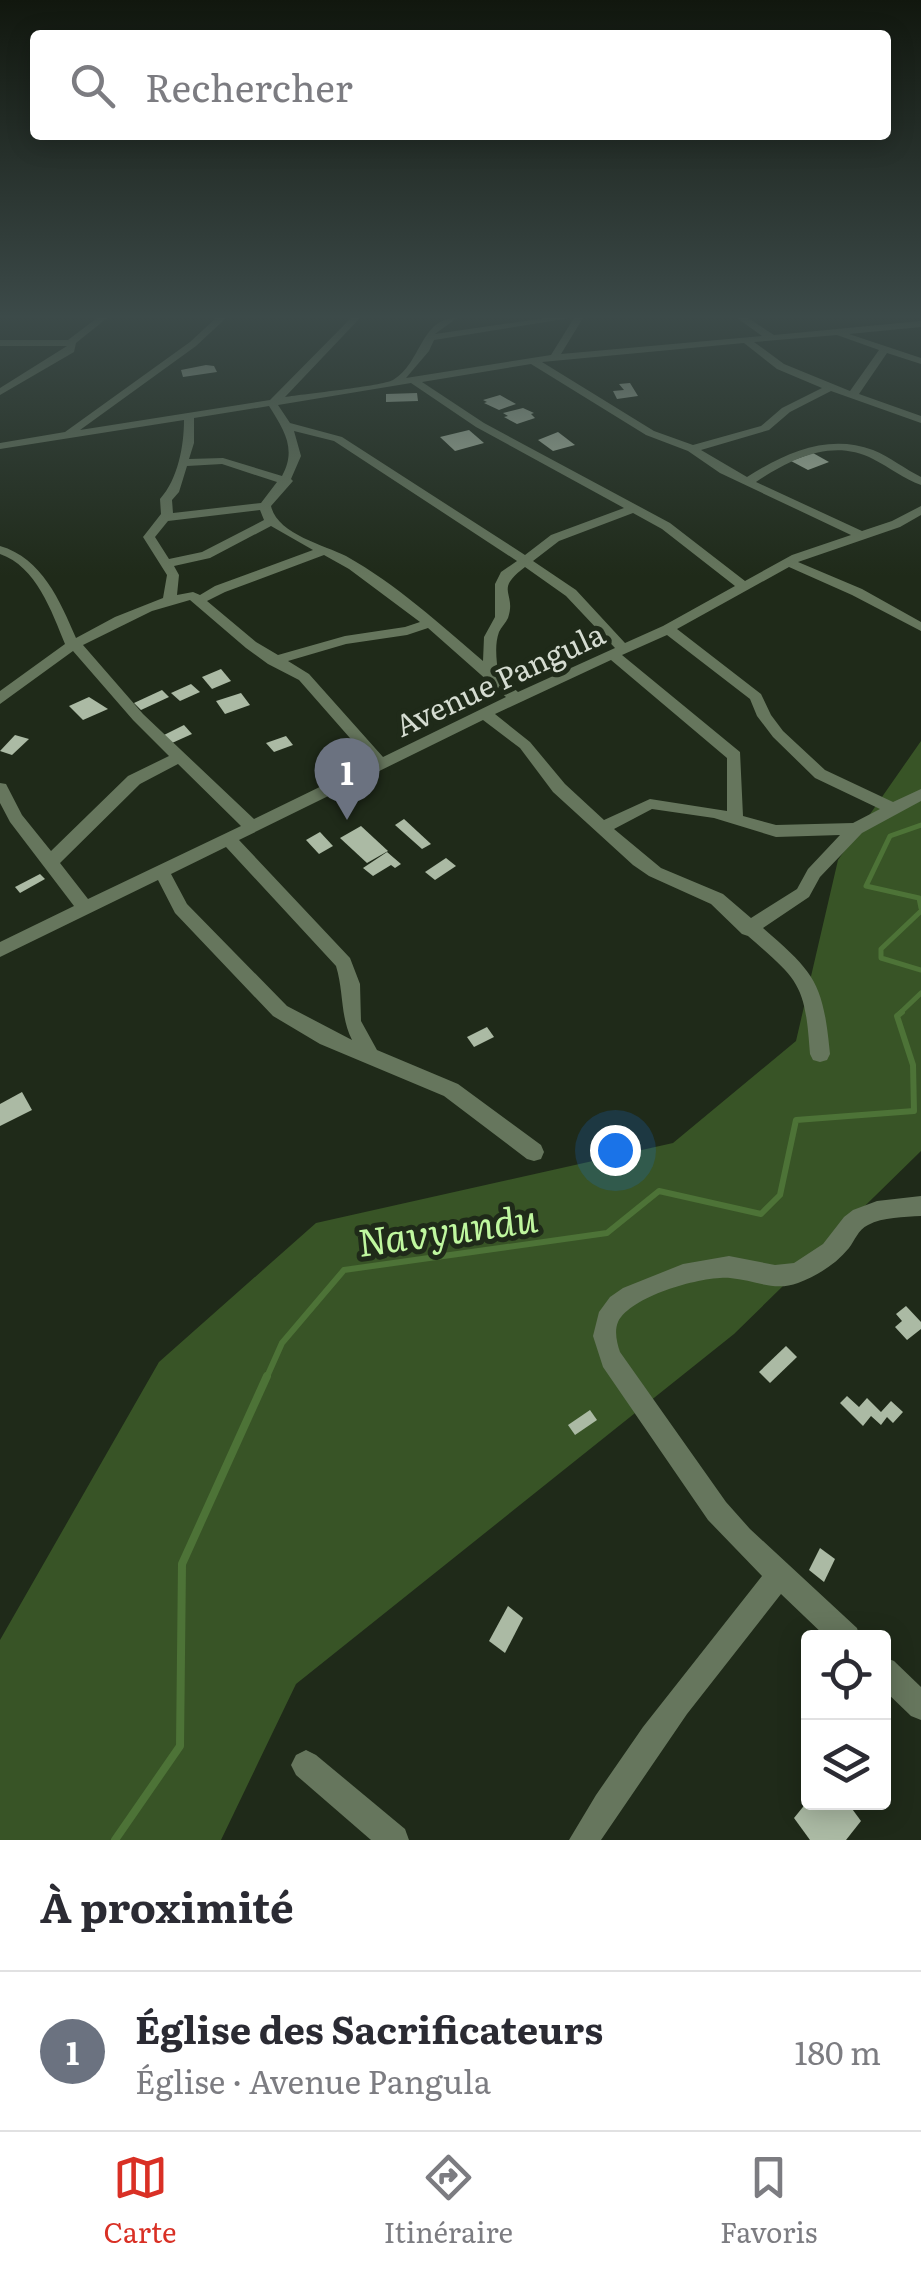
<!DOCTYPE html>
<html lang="fr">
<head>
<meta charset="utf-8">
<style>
  body { margin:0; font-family:Literata,serif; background:#f7f7f7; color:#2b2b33 }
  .controls { position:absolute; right:30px; bottom:30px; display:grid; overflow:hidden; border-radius:10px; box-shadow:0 5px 25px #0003 }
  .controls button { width:90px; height:90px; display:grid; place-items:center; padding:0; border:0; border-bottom:2px solid #e1e1e2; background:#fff; color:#2b2b33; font:50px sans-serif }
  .you { position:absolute; left:615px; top:1150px; width:35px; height:35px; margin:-25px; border:8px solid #fff; border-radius:50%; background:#1a73e8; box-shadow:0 0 0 15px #1a73e833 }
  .badge { display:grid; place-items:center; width:65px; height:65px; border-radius:50%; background:#d93025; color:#fff; font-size:32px; font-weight:700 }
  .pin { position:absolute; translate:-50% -82px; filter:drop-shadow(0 2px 5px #0008) }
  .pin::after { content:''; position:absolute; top:52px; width:35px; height:30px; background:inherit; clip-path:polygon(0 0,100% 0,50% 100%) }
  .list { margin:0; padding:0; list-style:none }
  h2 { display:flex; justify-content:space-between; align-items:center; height:130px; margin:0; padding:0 40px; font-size:42px }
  h2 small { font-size:32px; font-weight:400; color:#7c7c81 }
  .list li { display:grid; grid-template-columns:65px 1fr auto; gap:30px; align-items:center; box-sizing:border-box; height:160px; padding:0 40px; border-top:2px solid #e1e1e2 }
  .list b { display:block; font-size:38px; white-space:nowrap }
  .list p { margin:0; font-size:32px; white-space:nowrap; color:#7c7c81 }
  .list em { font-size:32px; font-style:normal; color:#7c7c81 }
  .icon { flex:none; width:55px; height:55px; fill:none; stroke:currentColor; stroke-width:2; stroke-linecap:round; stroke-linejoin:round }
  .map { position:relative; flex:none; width:921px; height:1840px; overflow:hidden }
  .search { position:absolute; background:#fff; box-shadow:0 5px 25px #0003; left:30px; right:30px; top:30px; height:110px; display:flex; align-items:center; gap:25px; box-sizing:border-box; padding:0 35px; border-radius:10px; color:#7c7c81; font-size:38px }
  .sheet { height:290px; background:#fff }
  nav { display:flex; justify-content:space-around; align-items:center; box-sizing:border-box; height:140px; border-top:2px solid #e1e1e2; background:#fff; font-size:28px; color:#7c7c81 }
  nav a { display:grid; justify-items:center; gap:5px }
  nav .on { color:#d93025 }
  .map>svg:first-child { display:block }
  .green { fill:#385426 }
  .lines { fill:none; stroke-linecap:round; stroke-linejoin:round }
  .stream-far2 { stroke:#4d7337; stroke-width:5 }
  .stream-far1 { stroke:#4d7337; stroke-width:6 }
  .stream { stroke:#4d7337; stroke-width:8 }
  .building { fill:#abbaa4 }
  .minor { fill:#66765d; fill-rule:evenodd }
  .labels { text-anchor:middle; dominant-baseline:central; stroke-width:10; stroke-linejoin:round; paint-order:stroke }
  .street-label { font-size:30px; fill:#d5dcd1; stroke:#1f2a19 }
  .near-water-label { font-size:38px; font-style:italic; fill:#bff79f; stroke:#1f2a19 }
</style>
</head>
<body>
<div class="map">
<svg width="921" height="1840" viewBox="0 0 921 1840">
  <rect width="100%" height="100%" fill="#1f2a19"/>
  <!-- green -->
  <polygon class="green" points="921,741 921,1151 734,1334 296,1684 221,1840 0,1840 0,1640 159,1362 316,1223 673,1143 796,1041 838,860"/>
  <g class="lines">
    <!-- stream-far2 -->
    <g class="stream-far2">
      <polyline points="921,825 890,836 866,886 919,898 921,908"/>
      <polyline points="921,911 881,949 881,958 921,970"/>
      <polyline points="899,1014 921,993"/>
    </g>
    <!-- stream-far1 -->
    <polyline class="stream-far1" points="266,1379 282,1343 344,1270 607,1233 659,1191 761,1214 780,1195 796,1120 914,1111 913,1065 897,1016 902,1012"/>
    <!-- stream -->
    <polyline class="stream" points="115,1840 180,1746 182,1564 267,1376"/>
  </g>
  <!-- building -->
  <g class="building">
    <polygon points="206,365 214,366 217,372 183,377 181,370"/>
    <polygon points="630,383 638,396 617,399 613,391 624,390 619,384"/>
    <polygon points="417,393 418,401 386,402 386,394"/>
    <polygon points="500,395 516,404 499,410 484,403 487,402 483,400"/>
    <polygon points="523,408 534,413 531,414 535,418 517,424 504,417 508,416 503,413"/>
    <polygon points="469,430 484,443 455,451 440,437"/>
    <polygon points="558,432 575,445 553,451 538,440"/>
    <polygon points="813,453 829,462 808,470 791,461"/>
    <polygon points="221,669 231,681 212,689 202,677"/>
    <polygon points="191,684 200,692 180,701 171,693"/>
    <polygon points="162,690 169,697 141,710 134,703"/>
    <polygon points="241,693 250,705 225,714 216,701"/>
    <polygon points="89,697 108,709 83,720 69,706"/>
    <polygon points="184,725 192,734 172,743 164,735"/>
    <polygon points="15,735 29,739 12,755 0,751"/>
    <polygon points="286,736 293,745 274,752 266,743"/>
    <polygon points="404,819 431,844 422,849 395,825"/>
    <polygon points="361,826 388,851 367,863 340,838"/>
    <polygon points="320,832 333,846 319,854 306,840"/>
    <polygon points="387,852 401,864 395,868 391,865 373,876 363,868"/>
    <polygon points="446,858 456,866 435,880 425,872"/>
    <polygon points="40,874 45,879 20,893 15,887"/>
    <polygon points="487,1027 494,1037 474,1047 467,1037"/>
    <polygon points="22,1092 32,1110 0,1126 0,1104"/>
    <polygon points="906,1306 921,1322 921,1329 907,1340 895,1327 902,1321 896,1314"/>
    <polygon points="786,1346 797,1357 770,1383 759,1372"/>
    <polygon points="847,1396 859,1407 867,1398 881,1412 891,1401 903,1412 893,1423 887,1417 881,1425 871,1416 863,1426 840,1403"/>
    <polygon points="590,1410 597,1420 575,1435 568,1425"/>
    <polygon points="820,1548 835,1559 824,1582 809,1570"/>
    <polygon points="508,1606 523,1618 505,1653 489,1641"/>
    <polygon points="807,1802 847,1802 861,1821 846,1840 810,1840 794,1818"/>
  </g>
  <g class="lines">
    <!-- minor -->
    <g class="minor">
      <polygon points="97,318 107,318 76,343 74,352 0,395 0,388 67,346 0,346 0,340 68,340"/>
      <path d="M216,318H226L196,346L80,430L270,400L351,318H360L285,397C304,394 382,386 393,380C422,363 420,318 457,318L435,334L545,318H570L434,340L429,351L406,378L551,355L574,318H583L561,354L762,336L737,318H748L774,335L921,321V327L849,334L921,358V364L887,353L859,394L921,416V423L831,391L790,412L769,430L701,450L747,477C785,453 828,433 873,450C890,457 905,469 921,477V485C904,479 889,467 873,459C832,438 791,459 756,482L862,531L892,521L921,506V515L900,527L798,562L862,589L921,622V631L852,595L789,567L677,629L761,694L771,715L783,731L825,770L893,802L921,789V801L862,833L820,877L809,897L763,928C816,974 823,983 830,1054L827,1060L820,1062L813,1060L810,1054C805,984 800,981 748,936L742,934L711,904L649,876L633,865L553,792L520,748L483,720L239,840L350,958L360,984L361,1021L377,1050L458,1084L541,1145L544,1152L541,1159L534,1161L527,1159L444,1096L320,1044L273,1016L175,913L158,880L0,957V942L74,906L10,822L0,803V783L6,784L22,815L51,851L128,776L169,756L133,720L73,651L0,704V691L65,644C52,612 36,566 0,554V546C42,558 60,601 76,638L115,617L163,598L167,575L143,537L161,514L160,499C178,479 184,446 184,420L0,449V443L65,432L190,342ZM837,335L879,350L850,391L784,364L754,342ZM744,343L777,369L822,388L782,408L761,426L693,445L654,431L542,362ZM531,364L646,435L688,451L720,473L851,535L792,555L745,581L670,523L484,423L422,382ZM411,383L476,427L624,508L551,535L525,555L342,437L290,423L278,405ZM269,406C284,430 297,449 282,476L223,458L189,459L194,443V418ZM294,431L334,441L517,561L501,572L495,584V617L484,637L483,661C440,624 396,584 346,556C324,545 277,534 271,506L293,481L291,479L301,456ZM222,464L277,482L261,503L173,513L172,500L179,492L187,466ZM260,510L264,520L202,552L169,559L155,537L168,521ZM633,513L662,529L735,586L663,626L625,643L576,590L533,561L559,541ZM271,526L313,550L215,586L200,595L193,592L177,595L179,575L174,566L210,558ZM324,555L349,569L420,622L405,627L345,636L278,655L256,642L207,601L225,592ZM525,567L566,596L615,648L518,692L498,674C497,661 494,646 499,632C501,627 506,623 508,618C517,592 493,591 525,567ZM190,600L246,648L268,664L299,680L371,762L254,819L143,714L83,645L152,611ZM428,628L506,697L383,757L309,674L288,661L346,644L407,635ZM667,635L750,699L757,716L773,737L815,778L880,809L853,823L776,825L743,816L740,752L622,655ZM611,660L727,758V811L650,799L604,820L565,784L530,742L495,714ZM178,764L241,826L88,899L60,863L140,784ZM652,809L714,818L776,837L840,835L808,869L797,889L751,918L723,894L661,868L614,829ZM226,847L336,966C344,992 340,1016 352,1040L287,1006L187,904L171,874Z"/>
      <path d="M921,1196V1216C904,1217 883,1217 868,1225C858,1230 855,1240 849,1248C836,1264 817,1276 798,1283C774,1292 755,1280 730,1278C703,1276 632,1295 618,1322C614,1331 617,1343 620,1352L726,1502L750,1529L857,1628L860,1638H827L781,1594L687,1714L601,1840H569L596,1795L643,1727L762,1576L708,1520L603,1367L593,1336L599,1312L610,1297L623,1288L683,1264L729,1256L775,1265L794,1263L823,1244L844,1217L853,1210L877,1201Z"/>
      <polygon points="884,1657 894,1661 921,1687 921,1720 911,1716 884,1690"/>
      <polygon points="306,1750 316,1755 405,1829 409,1840 371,1840 296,1775 291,1765 296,1755"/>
    </g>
  </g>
  <!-- sky -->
  <linearGradient id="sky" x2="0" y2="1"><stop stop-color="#11170e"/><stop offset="0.55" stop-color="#3c4a49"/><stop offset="1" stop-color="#3c4a49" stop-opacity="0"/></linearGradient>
  <rect width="921" height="576" fill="url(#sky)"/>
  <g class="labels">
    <!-- street labels -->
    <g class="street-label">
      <text transform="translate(499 678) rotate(-25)">Avenue Pangula</text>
    </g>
    <!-- near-water labels -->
    <g class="near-water-label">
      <text transform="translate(447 1228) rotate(-8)">Navyundu</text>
    </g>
  </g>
</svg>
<div class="controls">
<button><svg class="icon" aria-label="locate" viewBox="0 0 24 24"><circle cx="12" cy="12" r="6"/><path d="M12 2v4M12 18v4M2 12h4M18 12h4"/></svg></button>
<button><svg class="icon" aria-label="layers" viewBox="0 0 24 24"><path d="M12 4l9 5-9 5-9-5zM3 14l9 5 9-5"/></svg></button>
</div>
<div class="you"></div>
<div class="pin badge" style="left:347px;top:820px;background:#6b7280">1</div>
<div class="search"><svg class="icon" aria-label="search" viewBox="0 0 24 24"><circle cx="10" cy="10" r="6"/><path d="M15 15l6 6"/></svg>Rechercher</div>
</div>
<section class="sheet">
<h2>À proximité<small></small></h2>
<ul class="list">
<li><span class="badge" style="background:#6b7280">1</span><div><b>Église des Sacrificateurs</b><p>Église · Avenue Pangula</p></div><em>180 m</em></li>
</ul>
</section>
<nav>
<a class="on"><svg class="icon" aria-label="map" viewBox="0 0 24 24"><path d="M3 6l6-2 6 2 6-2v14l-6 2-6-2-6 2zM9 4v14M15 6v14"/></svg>Carte</a>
<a><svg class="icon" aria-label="directions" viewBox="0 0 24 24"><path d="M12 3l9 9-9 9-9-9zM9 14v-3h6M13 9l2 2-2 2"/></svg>Itinéraire</a>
<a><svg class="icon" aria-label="saved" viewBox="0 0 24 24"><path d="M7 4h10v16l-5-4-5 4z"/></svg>Favoris</a>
</nav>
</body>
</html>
